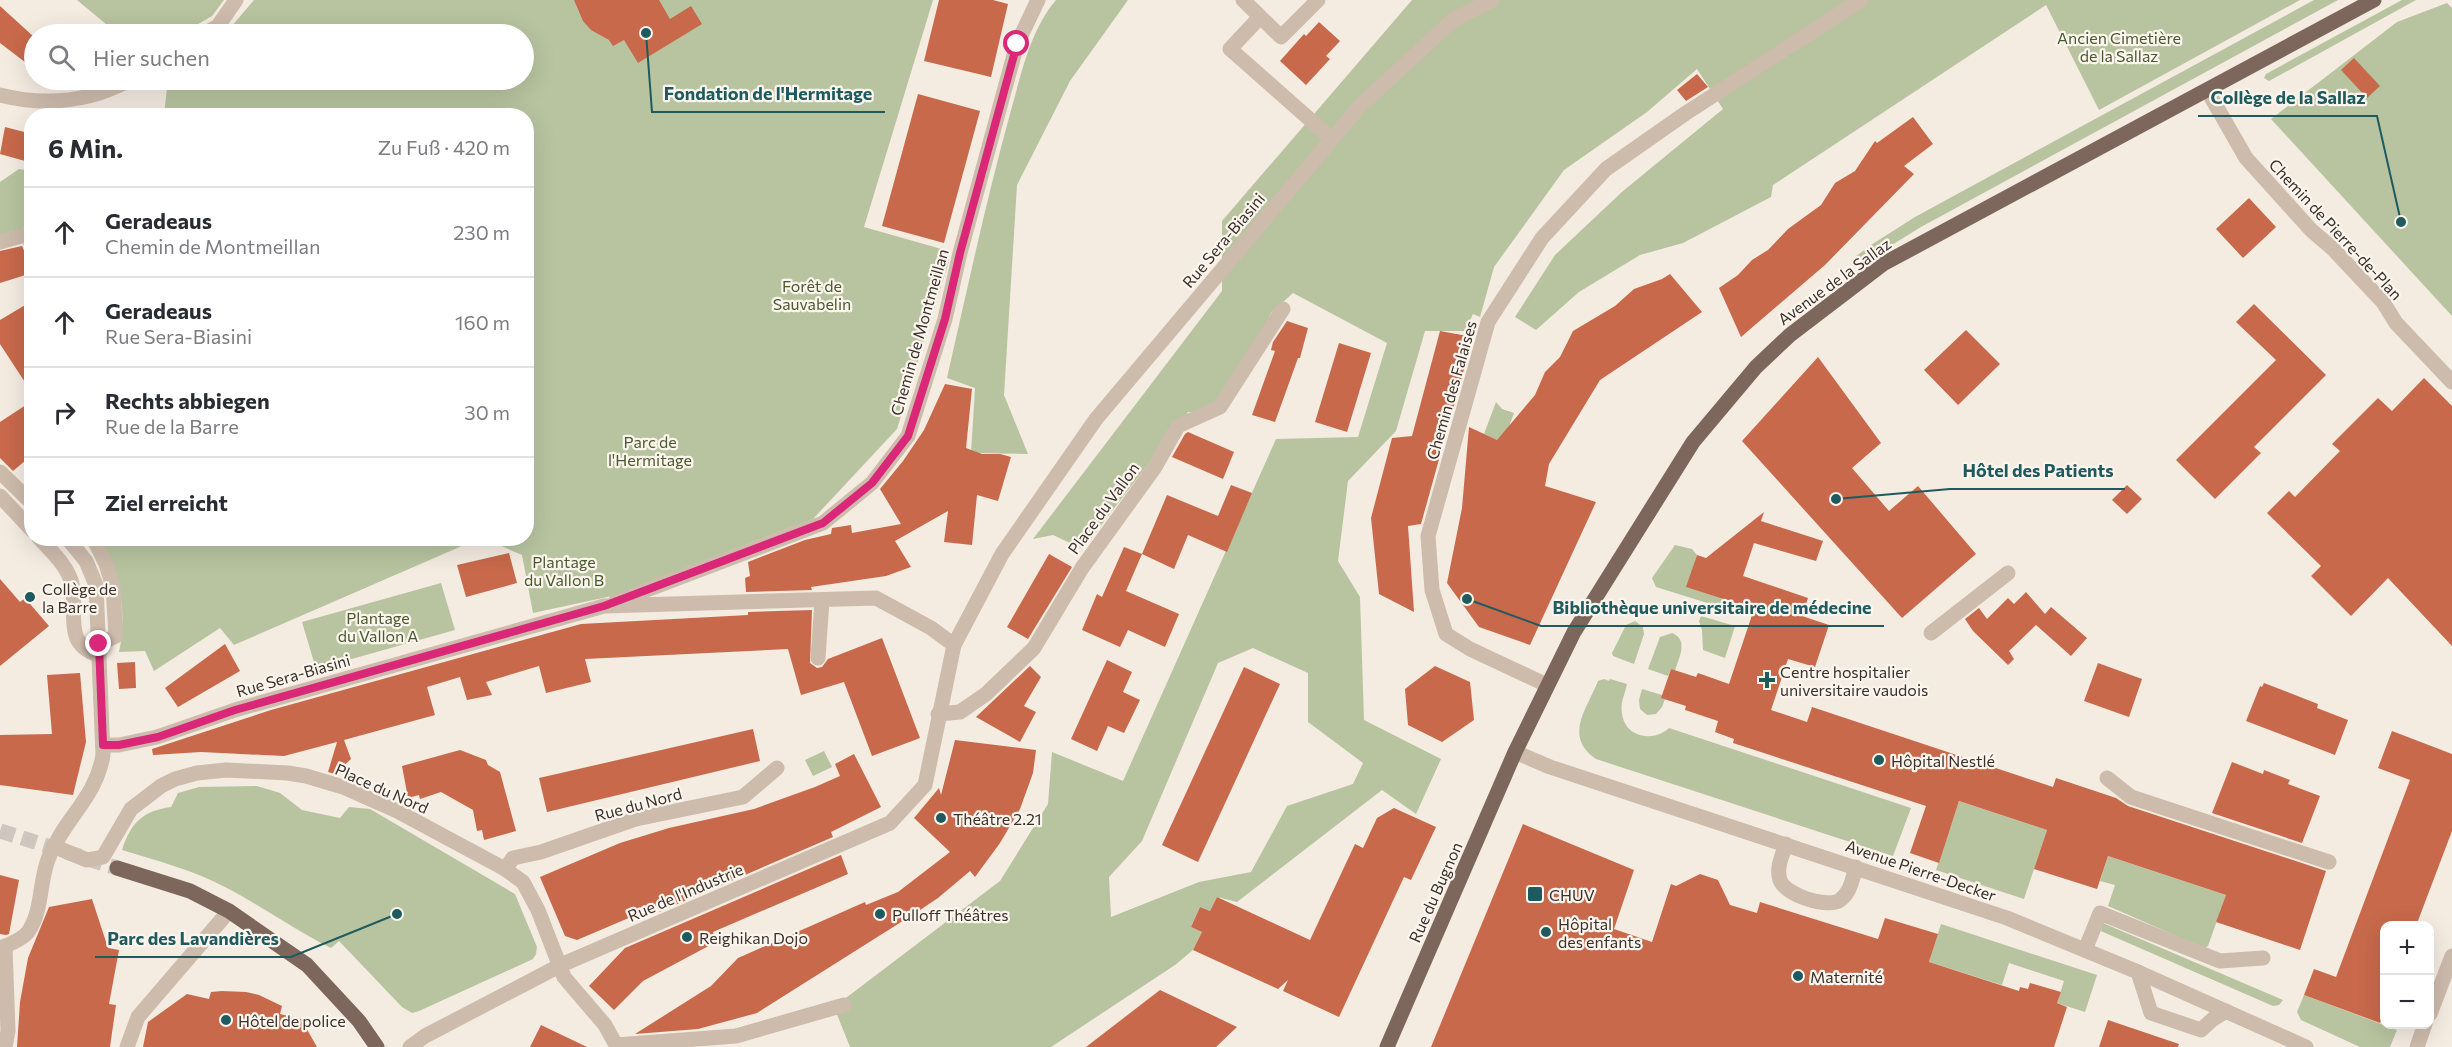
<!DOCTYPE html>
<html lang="de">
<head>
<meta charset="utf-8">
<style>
  body { margin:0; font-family:Commissioner,sans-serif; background:#f7f7f7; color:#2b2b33 }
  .controls { position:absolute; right:18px; bottom:18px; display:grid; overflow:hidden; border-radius:12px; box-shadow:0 6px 24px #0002 }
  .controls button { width:54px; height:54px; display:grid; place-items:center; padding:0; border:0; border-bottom:2px solid #e1e1e2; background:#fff; color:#2b2b33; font:30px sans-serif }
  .stop { position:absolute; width:18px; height:18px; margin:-14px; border:4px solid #db2777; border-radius:50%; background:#fff }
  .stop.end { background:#db2777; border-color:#fff; box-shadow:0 2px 6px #0008 }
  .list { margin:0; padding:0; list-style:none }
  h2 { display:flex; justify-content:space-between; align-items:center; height:78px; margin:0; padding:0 24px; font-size:26px }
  h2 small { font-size:20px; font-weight:400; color:#7c7c81 }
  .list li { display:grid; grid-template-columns:39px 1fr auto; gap:18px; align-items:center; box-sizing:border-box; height:90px; padding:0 24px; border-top:2px solid #e1e1e2 }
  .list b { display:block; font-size:22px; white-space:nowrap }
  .list p { margin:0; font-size:20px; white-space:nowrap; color:#7c7c81 }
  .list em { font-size:20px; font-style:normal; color:#7c7c81 }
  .icon { flex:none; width:33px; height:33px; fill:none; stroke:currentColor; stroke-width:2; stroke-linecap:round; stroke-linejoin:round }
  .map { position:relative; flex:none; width:2452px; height:1047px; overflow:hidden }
  .search { position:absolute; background:#fff; box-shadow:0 6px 24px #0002; left:24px; top:24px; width:510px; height:66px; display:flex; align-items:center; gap:15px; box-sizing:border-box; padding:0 21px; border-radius:33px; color:#7c7c81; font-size:22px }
  .panel { position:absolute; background:#fff; box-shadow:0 6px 24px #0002; left:24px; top:108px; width:510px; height:438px; border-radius:24px }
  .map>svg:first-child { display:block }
  .green { fill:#b8c4a0; fill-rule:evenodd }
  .building { fill:#c8694b }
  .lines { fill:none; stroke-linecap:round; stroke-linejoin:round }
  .major-tunnel { stroke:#cfc6bd; stroke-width:15; stroke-dasharray:15 8; stroke-linecap:butt }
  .minor { stroke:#cdbbac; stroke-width:15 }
  .major { stroke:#7d675c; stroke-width:15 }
  .route { stroke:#db2777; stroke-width:8 }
  .poi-dot { fill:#1f5a5e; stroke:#fbf5ee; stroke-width:2 }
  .labels { text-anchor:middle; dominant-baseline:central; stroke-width:4.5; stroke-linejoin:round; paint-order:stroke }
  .park-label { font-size:16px; fill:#4a5a2e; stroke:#fbf5ee }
  .street-label { font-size:16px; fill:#3b302b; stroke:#fbf5ee }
  .poi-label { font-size:16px; fill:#3b302b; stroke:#fbf5ee; text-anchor:start }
  .leader { fill:none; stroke:#1f5a5e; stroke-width:2 }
  .callout-dot { fill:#1f5a5e; stroke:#fbf5ee; stroke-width:2 }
  .callout-label { font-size:18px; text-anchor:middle; font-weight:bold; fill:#1f5a5e; stroke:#fbf5ee; stroke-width:4.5; stroke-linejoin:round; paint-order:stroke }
</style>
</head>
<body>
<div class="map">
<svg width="2452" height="1047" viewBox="0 0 2452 1047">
  <rect width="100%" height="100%" fill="#f4ebe1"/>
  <!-- green -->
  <g class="green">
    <polygon points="77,0 224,0 212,16 181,34 118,34"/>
    <polygon points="254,0 933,0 864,227 945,250 949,261 897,429 813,519 612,596 533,613 522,555 485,539 526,538 526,116 164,116 167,87 176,80 524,80 524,34 225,34"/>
    <path d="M1056,0H1128L1070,81L1017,185L1004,395L1028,454L971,453L975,388L947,378C967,290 986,201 1010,114C1021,76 1029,32 1056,0Z"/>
    <path d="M1412,0H2300L2099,110L2046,5L1773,185L1771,197L1683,243L1640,255L1579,292L1536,330L1515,317L1555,255L1623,191L1723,109L1697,69L1647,112L1564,170L1494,267L1480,317L1473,314L1465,331H1425L1396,431L1348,481L1338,561L1360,597L1364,720L1441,759L1416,814L1382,790L1237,902L1217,897L1210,911L1200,907L1191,927L1202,932L1193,950L1175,965L1051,1047H850L834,1007L1000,881L1048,804L1052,752L1123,781L1276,439L1358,437L1387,343L1293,293L1271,313L1223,413L1188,412L1083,549L1053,535L1033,539L1222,291V221ZM1253,648L1308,673V722L1363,763L1353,784L1287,806L1251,872L1199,882L1111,917L1109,877L1142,841L1218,663Z"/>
    <polygon points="2314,0 2338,0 1921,227 1856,267 1851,264 1851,260 1871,245 1915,217"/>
    <polygon points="2402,0 2416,0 2269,81 2264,78 2266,74"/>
    <polygon points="2447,3 2452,8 2452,316 2271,119 2397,22"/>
    <polygon points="19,169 31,171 31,216 21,231 0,238 0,182"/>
    <polygon points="1496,402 1502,409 1514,413 1503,443 1484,434"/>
    <path d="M101,539H478L234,645L220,628L154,671L145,651L119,652C128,610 119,576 101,539Z"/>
    <polygon points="1675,545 1692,549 1697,555 1687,587 1735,603 1733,611 1656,587 1652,578"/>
    <polygon points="441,583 455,630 316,669 302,622"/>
    <polygon points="1701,616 1735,626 1725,658 1703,650 1702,630 1699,621"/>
    <polygon points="1635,621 1643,627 1644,634 1634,664 1613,656 1612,653 1626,625"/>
    <path d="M1672,633C1689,640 1679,657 1675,671L1671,669L1668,676L1648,669L1660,637Z"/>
    <path d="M1604,679L1609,681L1610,679L1627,684C1625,694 1620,703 1622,713C1624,737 1653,743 1669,728L1911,808L1893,856L1596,759C1563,736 1587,709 1598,681Z"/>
    <polygon points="1642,689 1662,695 1665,699 1662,707 1656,714 1647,715 1640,709 1639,700"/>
    <polygon points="824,751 832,767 813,776 805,760"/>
    <path d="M257,786L280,793L302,810L340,818L349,807L370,809L515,894L537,947L536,954L533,959L419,1011L412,1013L402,1007L339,941L331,948C295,930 263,907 227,888C194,870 157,861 122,850C131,823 142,811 171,807L178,793L199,787Z"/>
    <polygon points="1959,801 2047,830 2024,899 1936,870"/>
    <polygon points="2108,856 2226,895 2208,946 2204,948 2108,906 2115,885 2100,881"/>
    <polygon points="2103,923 2283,1000 2279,1005 2273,1006 2103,932 2101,931"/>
    <polygon points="1941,924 2097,975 2085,1012 2057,1003 2064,981 2009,963 2002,985 1929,962"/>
    <polygon points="2304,995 2397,1030 2390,1047 2360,1047 2301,1020 2297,1012"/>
  </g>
  <!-- building -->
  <g class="building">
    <polygon points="574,0 659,0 670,19 691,6 702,24 638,63 624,40 613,46 609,40 591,30 583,21"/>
    <polygon points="939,0 993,0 1008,4 991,77 924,61"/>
    <polygon points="0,6 34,37 34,69 0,43"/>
    <polygon points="1319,22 1340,41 1326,56 1330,59 1306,85 1280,61 1304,34 1306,36"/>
    <polygon points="2354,58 2380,86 2367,98 2341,70"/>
    <polygon points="1697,74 1708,87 1686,101 1677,90"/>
    <polygon points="918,94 980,111 944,243 882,226"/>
    <polygon points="1913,117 1933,144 1904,166 1914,174 1825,265 1741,337 1719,288 1738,275 1752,260 1768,250 1788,229 1821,205 1835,183 1855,171 1875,141 1877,143"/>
    <polygon points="5,127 32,134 25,161 0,154"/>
    <polygon points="2249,198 2276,227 2243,258 2216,229"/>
    <polygon points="22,246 25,253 31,256 32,273 0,283 0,251"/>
    <polygon points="1670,274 1702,312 1600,380 1549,464 1545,486 1596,502 1530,645 1479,627 1447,583 1462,508 1469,427 1497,440 1535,395 1545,372 1560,357 1573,331 1615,306 1634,289 1662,279"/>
    <polygon points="32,301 29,334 32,338 32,393 0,344 0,320"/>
    <polygon points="2254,304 2326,375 2254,447 2261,453 2215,499 2176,460 2276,360 2236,322"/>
    <polygon points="1287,321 1308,328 1300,358 1298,358 1275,422 1252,415 1275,351 1271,350 1273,342"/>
    <polygon points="1966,330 2000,364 1958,405 1924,370"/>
    <polygon points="1440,331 1473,337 1421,524 1408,526 1414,612 1379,594 1371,518 1392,438 1412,436"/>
    <polygon points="1339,343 1371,353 1347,432 1315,422"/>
    <polygon points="1818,357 1881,443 1852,468 1889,511 1918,486 1976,554 1902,618 1742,441"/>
    <polygon points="2424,378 2452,406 2452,646 2388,578 2351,616 2311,576 2321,566 2267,513 2289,491 2295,497 2340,451 2332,444 2378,398 2392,411"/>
    <polygon points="945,384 972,389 966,448 982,454 1000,454 1011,457 998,501 977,495 972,545 944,542 948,511 895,541 911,567 886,576 811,587 812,590 746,592 745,578 750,576 748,562 805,540 831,534 832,528 851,525 852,533 901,524 880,489 903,461 924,430"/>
    <polygon points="32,401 32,455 13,471 0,458 0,422"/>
    <polygon points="1188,432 1234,452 1223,479 1172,457 1185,434"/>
    <polygon points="1231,485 1252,493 1227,552 1188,535 1174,569 1142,554 1167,495 1218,516"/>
    <polygon points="2127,485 2142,499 2127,514 2112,500"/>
    <polygon points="1764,512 1761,521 1823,541 1816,561 1754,543 1743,576 1808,598 1802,616 1829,625 1815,667 1788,659 1771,710 1807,722 1812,707 2053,787 2056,778 2116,798 2128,806 2326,871 2300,950 2216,922 2226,895 2108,856 2097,889 2034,869 2047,830 1959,801 1939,863 1910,853 1926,806 1733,743 1734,739 1715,732 1718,721 1685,710 1686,706 1661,698 1671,669 1696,677 1698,673 1729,684 1754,609 1686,587 1697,555 1706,558"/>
    <polygon points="1124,547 1142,554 1126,591 1179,614 1165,647 1128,630 1120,647 1082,630 1097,594 1102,597"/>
    <polygon points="509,553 517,583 466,597 457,565"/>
    <polygon points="1049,554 1072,567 1028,639 1007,627"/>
    <polygon points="0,579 20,602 25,598 49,626 0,666"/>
    <polygon points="2026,592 2045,614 2051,607 2087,638 2071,656 2036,625 2009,651 2014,659 2008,665 1973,631 1965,619 1979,608 1987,619 2008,598 2014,604"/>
    <polygon points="812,610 810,663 817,668 822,667 828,659 882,638 920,738 872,756 844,682 801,695 788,649 585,659 591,682 546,693 539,666 486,682 492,695 467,700 460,677 427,687 435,715 344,740 351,759 335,774 328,772 337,742 284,756 201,752 153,755 152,749 271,710 581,624 748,615 748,612"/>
    <polygon points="225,644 240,671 178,707 165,688"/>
    <polygon points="1107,660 1132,672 1123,692 1140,700 1124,733 1108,726 1097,751 1071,739"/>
    <polygon points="135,662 136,688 119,689 117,663"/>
    <polygon points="2098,663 2142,679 2129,717 2084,701"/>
    <polygon points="1030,666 1041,677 1024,706 1036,712 1020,742 976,717"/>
    <polygon points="1435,666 1470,682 1474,720 1442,742 1408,725 1405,689"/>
    <polygon points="1244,667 1280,684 1198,862 1162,845"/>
    <polygon points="80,673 86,742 73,795 0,785 0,735 52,734 47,675"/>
    <polygon points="2264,683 2318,704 2317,708 2348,720 2335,755 2246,721 2260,686 2262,687"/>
    <polygon points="753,729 760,761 547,812 539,778"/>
    <polygon points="2392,731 2452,754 2452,831 2416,926 2385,926 2385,1011 2380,1023 2304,995 2314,969 2336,977 2410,780 2378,768"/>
    <polygon points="955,740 1036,750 1033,773 1020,809 1000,843 975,877 970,871 938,898 917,912 757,1013 698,1029 635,1034 711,986 738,958 865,902 866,905 898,892 950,852 914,818 939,788 941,795"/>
    <polygon points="460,750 486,760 488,765 500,772 516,831 484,840 482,830 477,831 473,810 441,792 420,799 419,795 408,798 402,766"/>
    <polygon points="854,754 881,807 831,832 833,837 659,912 671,900 577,940 565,936 540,877 620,843 669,828 754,809 815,787 840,776 835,764"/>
    <polygon points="2232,762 2263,774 2264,770 2290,780 2288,784 2320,796 2302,843 2212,813"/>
    <polygon points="1394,808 1436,827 1411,880 1404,877 1339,1017 1283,991 1288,980 1278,989 1193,950 1202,932 1191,927 1200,907 1210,911 1217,897 1310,940 1355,844 1363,848 1377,818"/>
    <polygon points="1523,824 1634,870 1614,929 1652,942 1671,884 1676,886 1700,874 1718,880 1730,905 1757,913 1760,902 1878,939 1885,918 1938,934 1929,962 2019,991 2020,987 2028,989 2030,983 2061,992 2057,1003 2067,1007 2054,1047 1431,1047"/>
    <polygon points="841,855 848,874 713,932 716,942 643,981 614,1010 589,986 625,948"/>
    <polygon points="0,875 19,880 9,934 6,935 0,934"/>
    <polygon points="92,899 108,948 119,950 109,1004 116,1005 110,1047 17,1047 20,1002 28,958 49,907"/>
    <polygon points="1160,990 1237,1027 1216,1047 1086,1047"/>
    <polygon points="222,991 246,992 259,995 282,1006 280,1014 301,1019 317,1047 143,1047 148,1022 187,994 209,999 211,992"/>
    <polygon points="2108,1020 2179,1044 2178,1047 2099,1047"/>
    <polygon points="541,1025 587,1047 530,1047"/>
  </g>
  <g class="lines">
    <!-- major-tunnel -->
    <polyline class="major-tunnel" points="0,831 117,868"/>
    <!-- minor -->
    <g class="minor">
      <polyline points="1243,0 1281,37 1318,0"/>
      <polyline points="1260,17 1230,49 1332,139"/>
      <polyline points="204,34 218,26 236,0"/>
      <polyline points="2207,90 2246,158 2311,230 2332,248 2383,302 2396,323 2452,382"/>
      <path d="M0,95C44,106 89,102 130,80"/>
      <polyline points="0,242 28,234 32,246"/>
      <polyline points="0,472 32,503"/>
      <polyline points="0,496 32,530"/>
      <path d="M39,538C51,551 68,566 72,584C78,611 62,645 99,655"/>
      <polyline points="93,538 106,564 113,587 116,636 99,644"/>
      <polyline points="615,602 823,523 872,483 908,436 945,319 960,253 1017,44 1038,0"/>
      <polyline points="1931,633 2008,573"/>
      <polyline points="818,658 822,600"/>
      <polyline points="1547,685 1470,649 1446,634 1432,590 1428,536 1488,322 1542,238 1606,169 1686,113 1861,0"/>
      <polyline points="938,714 960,712 986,694 1034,648 1082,568 1155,467 1178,426 1220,407 1283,309"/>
      <polyline points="103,745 119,745 157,737 235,710 604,606 876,598 931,628 954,645 1002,554 1096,419 1360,106 1453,20 1492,0"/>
      <polyline points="1515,752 1550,767 2007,918 2138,972 2306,1047"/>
      <polyline points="2107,778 2131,797 2329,862"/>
      <path d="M1786,844C1782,856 1776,868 1780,880C1785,895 1828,909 1840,900C1851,892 1852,879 1856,867"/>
      <polyline points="53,846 87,860 103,857 131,809 161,786 175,779 197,773 226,770 288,773 306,776 343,787 397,811 505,869 523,882 538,910 564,977 605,1025 616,1045 736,1036 844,1005"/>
      <polyline points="505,869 513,858 541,852 636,819 743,797 777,768"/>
      <polyline points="5,947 8,1031 5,1047"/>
      <path d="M0,948C8,945 23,939 28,932C43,911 39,880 49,857C64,819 96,798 103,755L96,585L86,561L67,538"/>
      <polyline points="2085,950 2100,913 2220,961 2263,958"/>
      <polyline points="2138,972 2151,1013 2201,1030 2213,1019 2226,1011"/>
      <polyline points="2430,1014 2452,956"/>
      <polyline points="127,1047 138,1017 229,911"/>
      <polyline points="410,1047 425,1036 561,965 890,823 925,785 954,645"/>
      <polyline points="2417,1047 2425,1024"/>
    </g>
    <!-- major -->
    <g class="major">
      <polyline points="117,868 190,891 229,911 307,965 359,1021 377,1047"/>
      <polyline points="1387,1047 1515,752 1574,632 1693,442 1756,367 1790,335 1883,264 2374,0"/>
    </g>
  </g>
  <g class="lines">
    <!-- route -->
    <polyline class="route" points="99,644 103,745 119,745 158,737 235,710 604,606 823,523 872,483 908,436 945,319 960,253 1017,44"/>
  </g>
  <!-- markers -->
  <g class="poi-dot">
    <circle cx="30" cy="597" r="6"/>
    <path d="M1764 671h6v6h6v6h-6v6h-6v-6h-6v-6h6z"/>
    <circle cx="1879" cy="760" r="6"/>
    <circle cx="941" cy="818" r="6"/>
    <rect x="1527" y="886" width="16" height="16" rx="3"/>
    <circle cx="880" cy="914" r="6"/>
    <circle cx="1546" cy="932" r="6"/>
    <circle cx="687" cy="937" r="6"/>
    <circle cx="1798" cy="976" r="6"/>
    <circle cx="226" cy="1020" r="6"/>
  </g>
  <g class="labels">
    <!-- park labels -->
    <g class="park-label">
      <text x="2119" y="37">Ancien Cimetière<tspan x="2119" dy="18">de la Sallaz</tspan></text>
      <text x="812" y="285">Forêt de<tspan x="812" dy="18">Sauvabelin</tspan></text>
      <text x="650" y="441">Parc de<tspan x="650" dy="18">l'Hermitage</tspan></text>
      <text x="564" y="561">Plantage<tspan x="564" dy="18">du Vallon B</tspan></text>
      <text x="378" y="617">Plantage<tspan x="378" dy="18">du Vallon A</tspan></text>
    </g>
    <!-- street labels -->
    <g class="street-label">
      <text transform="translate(2336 229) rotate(47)">Chemin de Pierre-de-Plan</text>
      <text transform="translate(1223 240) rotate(-50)">Rue Sera-Biasini</text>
      <text transform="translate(1834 281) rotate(-36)">Avenue de la Sallaz</text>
      <text transform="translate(919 332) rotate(-74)">Chemin de Montmeillan</text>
      <text transform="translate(1451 390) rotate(-74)">Chemin des Falaises</text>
      <text transform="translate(1103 508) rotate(-54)">Place du Vallon</text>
      <text transform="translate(293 675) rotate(-16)">Rue Sera-Biasini</text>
      <text transform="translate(382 788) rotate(24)">Place du Nord</text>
      <text transform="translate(638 804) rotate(-15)">Rue du Nord</text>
      <text transform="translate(1921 870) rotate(19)">Avenue Pierre-Decker</text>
      <text transform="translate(685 892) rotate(-23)">Rue de l'Industrie</text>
      <text transform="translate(1435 892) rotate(-66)">Rue du Bugnon</text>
    </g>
    <!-- poi labels -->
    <g class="poi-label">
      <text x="42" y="588">Collège de<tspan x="42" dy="18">la Barre</tspan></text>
      <text x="1780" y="671">Centre hospitalier<tspan x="1780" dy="18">universitaire vaudois</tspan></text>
      <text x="1891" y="760">Hôpital Nestlé</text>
      <text x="953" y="818">Théâtre 2.21</text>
      <text x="1549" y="894">CHUV</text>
      <text x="892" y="914">Pulloff Théâtres</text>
      <text x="1558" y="923">Hôpital<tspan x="1558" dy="18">des enfants</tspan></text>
      <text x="699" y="937">Reighikan Dojo</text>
      <text x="1810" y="976">Maternité</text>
      <text x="238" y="1020">Hôtel de police</text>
    </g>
  </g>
  <!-- callouts -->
  <path class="leader" d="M646 33L652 112H885M2401 222L2377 116H2198M1836 499L1950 489H2125M1467 599L1541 626H1884M397 914L291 957H95"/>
  <g class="callout-dot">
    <circle cx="646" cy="33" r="6"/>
    <circle cx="2401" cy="222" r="6"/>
    <circle cx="1836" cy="499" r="6"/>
    <circle cx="1467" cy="599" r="6"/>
    <circle cx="397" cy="914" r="6"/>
  </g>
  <g class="callout-label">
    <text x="768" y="100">Fondation de l'Hermitage</text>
    <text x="2288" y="104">Collège de la Sallaz</text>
    <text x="2038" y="477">Hôtel des Patients</text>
    <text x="1712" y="614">Bibliothèque universitaire de médecine</text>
    <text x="193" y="945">Parc des Lavandières</text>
  </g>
</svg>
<div class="controls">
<button>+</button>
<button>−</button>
</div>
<div class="stop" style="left:1017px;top:44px"></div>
<div class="stop end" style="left:99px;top:644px"></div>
<div class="search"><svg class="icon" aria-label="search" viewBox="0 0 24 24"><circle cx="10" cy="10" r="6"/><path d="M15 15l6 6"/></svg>Hier suchen</div>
<section class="panel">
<h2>6 Min.<small>Zu Fuß · 420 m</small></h2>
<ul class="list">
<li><svg class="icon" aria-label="ahead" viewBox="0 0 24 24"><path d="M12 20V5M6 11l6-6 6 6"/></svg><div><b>Geradeaus</b><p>Chemin de Montmeillan</p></div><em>230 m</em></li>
<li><svg class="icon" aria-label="ahead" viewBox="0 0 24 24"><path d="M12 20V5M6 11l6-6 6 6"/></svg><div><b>Geradeaus</b><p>Rue Sera-Biasini</p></div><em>160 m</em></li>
<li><svg class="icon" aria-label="right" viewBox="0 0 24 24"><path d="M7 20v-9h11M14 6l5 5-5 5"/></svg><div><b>Rechts abbiegen</b><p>Rue de la Barre</p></div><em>30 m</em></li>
<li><svg class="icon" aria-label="arrive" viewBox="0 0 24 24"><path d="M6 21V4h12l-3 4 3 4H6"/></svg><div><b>Ziel erreicht</b></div></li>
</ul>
</section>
</div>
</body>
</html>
